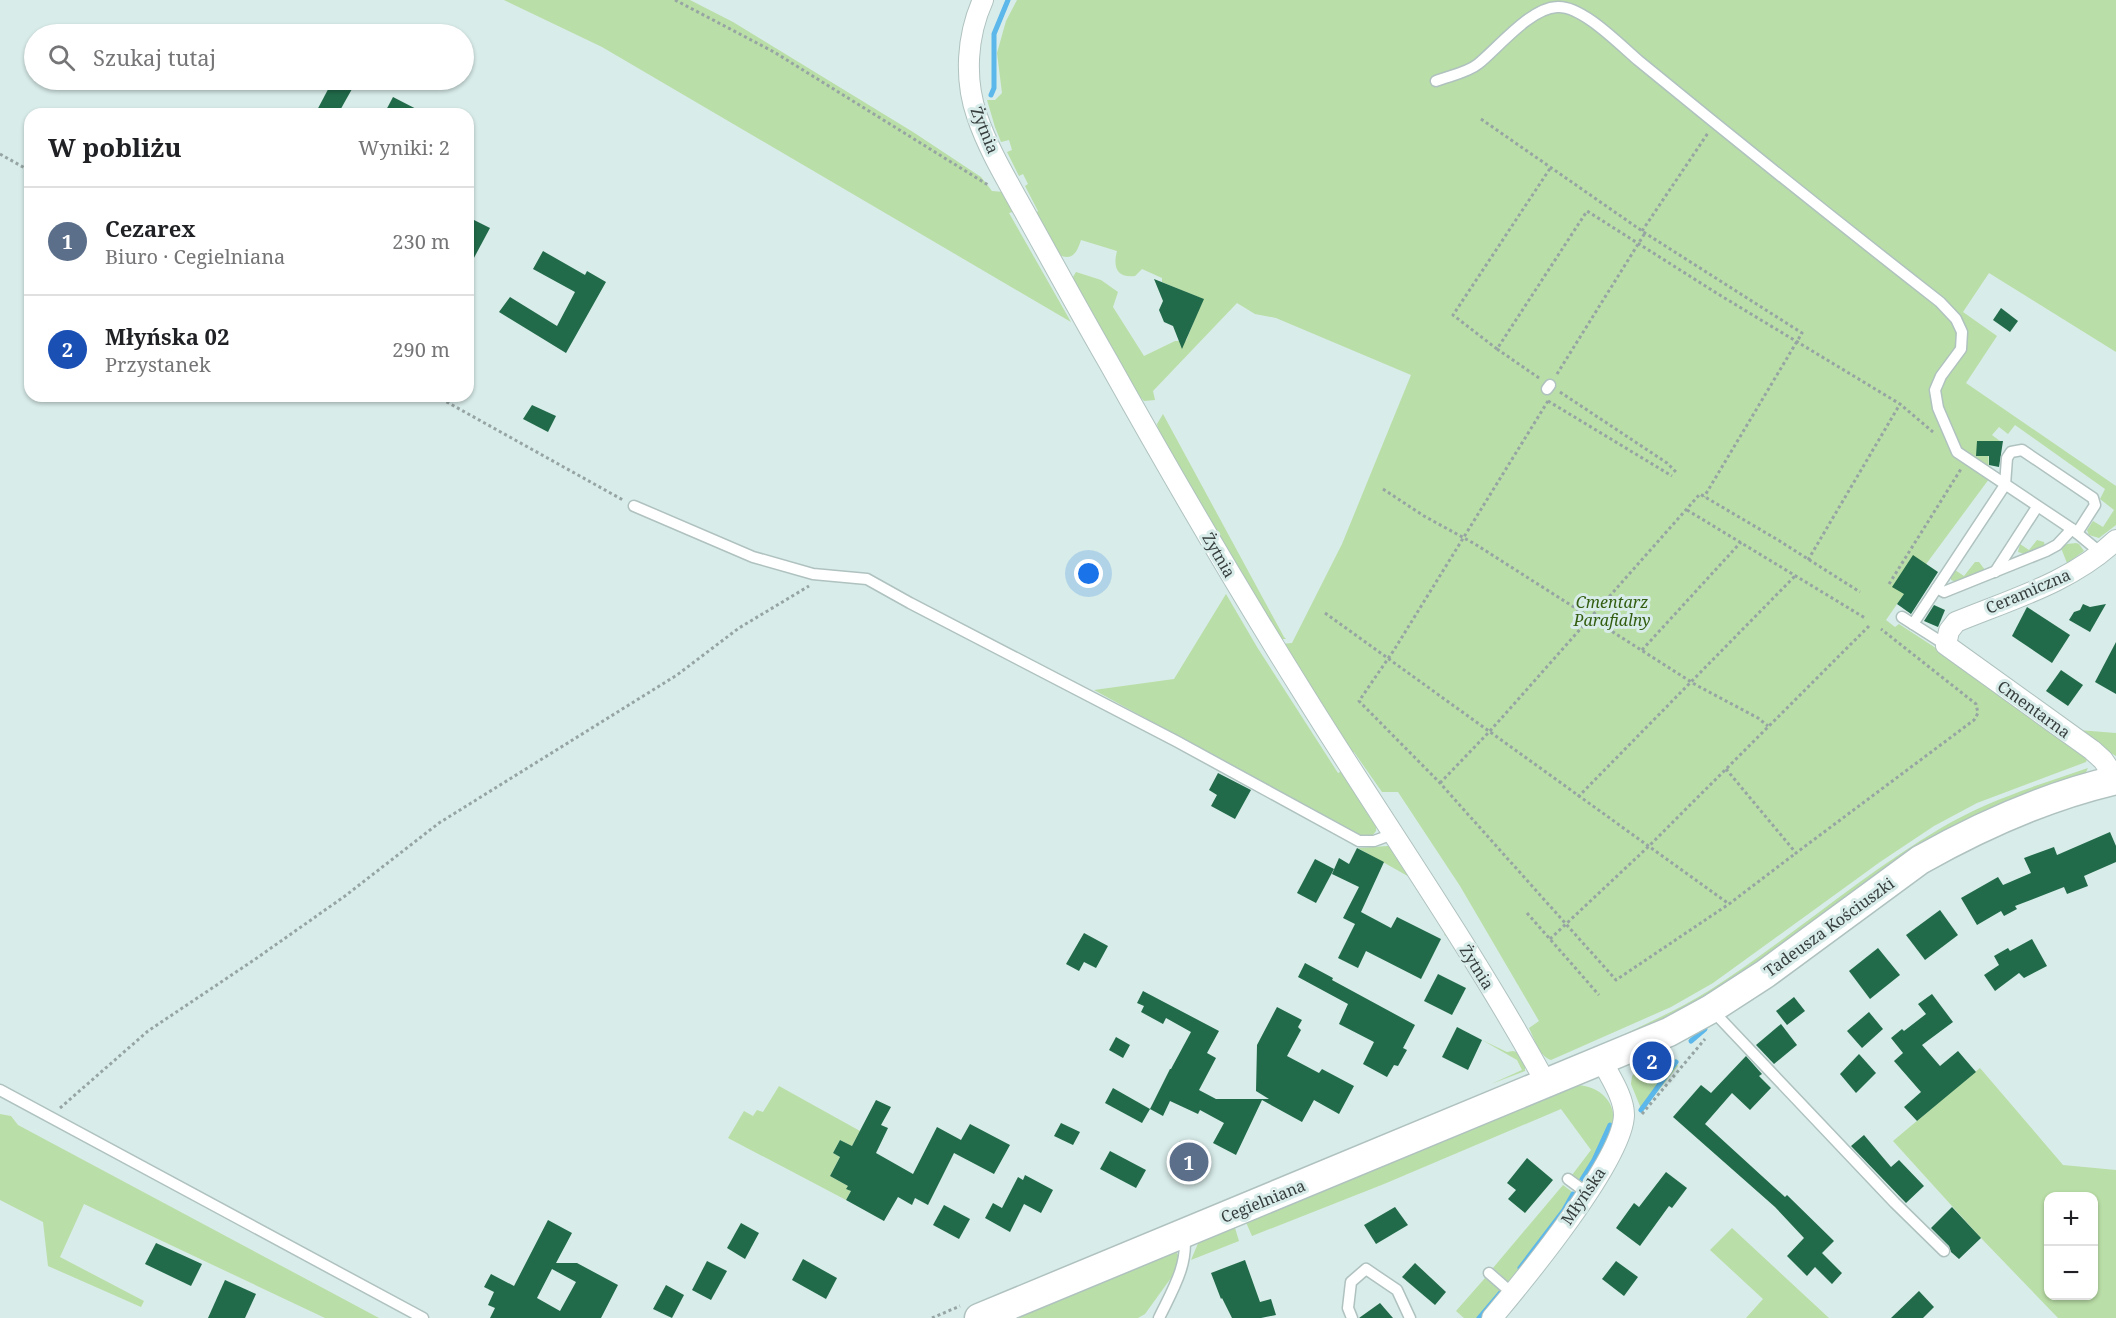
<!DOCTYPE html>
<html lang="pl">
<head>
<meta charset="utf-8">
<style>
  body { margin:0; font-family:"Noto Serif",serif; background:#f6f6f6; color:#202124 }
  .controls { position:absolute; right:18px; bottom:18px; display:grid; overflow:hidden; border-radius:12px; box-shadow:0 2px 4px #0004 }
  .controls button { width:54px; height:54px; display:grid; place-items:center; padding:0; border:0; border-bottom:2px solid #e0e0e0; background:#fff; color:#202124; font:30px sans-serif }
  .you { position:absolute; left:1089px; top:574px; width:21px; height:21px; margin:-15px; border:4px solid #fff; border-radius:50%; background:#1a73e8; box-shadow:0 0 0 9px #1a73e833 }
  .badge { display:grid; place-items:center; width:39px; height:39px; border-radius:50%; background:#0b8043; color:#fff; font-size:20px; font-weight:700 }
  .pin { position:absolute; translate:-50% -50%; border:3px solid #fff; box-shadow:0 2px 6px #0006 }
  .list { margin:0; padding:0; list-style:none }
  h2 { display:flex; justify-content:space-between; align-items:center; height:78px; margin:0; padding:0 24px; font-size:26px }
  h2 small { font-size:20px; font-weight:400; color:#757577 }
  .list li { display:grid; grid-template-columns:39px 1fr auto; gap:18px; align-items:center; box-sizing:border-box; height:108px; padding:0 24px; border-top:2px solid #e0e0e0 }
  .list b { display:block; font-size:22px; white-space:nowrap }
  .list p { margin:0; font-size:20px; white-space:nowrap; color:#757577 }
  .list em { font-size:20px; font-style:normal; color:#757577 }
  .icon { flex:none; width:33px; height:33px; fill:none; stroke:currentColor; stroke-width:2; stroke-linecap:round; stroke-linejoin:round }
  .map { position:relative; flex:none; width:2116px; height:1318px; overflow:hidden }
  .search { position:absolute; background:#fff; box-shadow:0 2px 4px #0004; left:24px; top:24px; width:450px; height:66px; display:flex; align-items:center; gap:15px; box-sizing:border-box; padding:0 21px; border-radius:33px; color:#757577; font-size:22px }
  .panel { position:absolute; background:#fff; box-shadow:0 2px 4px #0004; left:24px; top:108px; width:450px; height:294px; border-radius:18px }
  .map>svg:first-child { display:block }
  .green { fill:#badea7; fill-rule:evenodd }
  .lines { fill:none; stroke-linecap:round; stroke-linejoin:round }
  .stream { stroke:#5cb7ea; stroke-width:5 }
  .building { fill:#216b4a; fill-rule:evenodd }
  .lane-casing { stroke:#afc2bf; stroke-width:13 }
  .street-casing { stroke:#afc2bf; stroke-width:22 }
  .secondary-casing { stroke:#afc2bf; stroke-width:31 }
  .path { stroke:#96a5a3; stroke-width:3; stroke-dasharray:3 3; stroke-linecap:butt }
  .lane { stroke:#fff; stroke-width:10 }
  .street { stroke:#fff; stroke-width:20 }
  .secondary { stroke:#fff; stroke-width:28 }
  .labels { text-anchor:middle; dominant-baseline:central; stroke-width:6; stroke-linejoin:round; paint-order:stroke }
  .street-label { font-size:16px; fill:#363e3d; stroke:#d8ece9 }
  .park-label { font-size:16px; font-style:italic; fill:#335e12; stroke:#d8ece9 }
</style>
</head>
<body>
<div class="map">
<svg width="2116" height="1318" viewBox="0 0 2116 1318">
  <rect width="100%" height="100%" fill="#d8ece9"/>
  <!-- green -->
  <g class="green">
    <polygon points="504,0 690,0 733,22 913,132 981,177 992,191 1004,192 1016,211 1009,213 1071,322 602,47"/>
    <path d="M1017,0H2116V352L1989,273L1963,312L1997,336L1966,383L2116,486V525L2099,538L2089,535L2087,530L2093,521L2103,527L2114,510L2100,499L2105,489L2015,425L2008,434L1999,427L1992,435L2000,441L1988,442L1989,479L1904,594L1886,620L1895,627L1899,624L1945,654L2088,756L2086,762L1977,803L1934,826L1880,862L1713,983L1671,1007L1551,1060C1538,1055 1535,1040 1529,1028L1539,1021L1460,886L1398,792H1382L1354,752L1348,755L1281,644L1292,643L1342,544L1411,375L1276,318L1255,314L1237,303L1153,391L1155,400L1144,401L1140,397L1074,284L1073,277L1076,272L1101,280L1118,292L1113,307L1144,356L1175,341H1186L1203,299L1162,282V278L1142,269L1135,276C1116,278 1113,266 1117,251L1081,240C1077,252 1073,261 1059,255L1035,214L1038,211L1025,186L1028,184L1023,174L1019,176L1007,152L1012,150L1009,140L1001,142L995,127L987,100H995L1002,93L997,53L1006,21Z"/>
    <polygon points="1163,414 1284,637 1286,639 1277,639 1158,430 1157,424"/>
    <polygon points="2037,540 2044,542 2045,546 2025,554 2018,552 2020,544 2029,550"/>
    <polygon points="2076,543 2079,544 2084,551 2067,563 2061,548 2067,544"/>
    <polygon points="1975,562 1979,562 1985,570 1956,582 1951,580 1951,576 1955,570 1964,576"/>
    <polygon points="1226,594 1257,647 1338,773 1344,770 1377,821 1376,831 1372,836 1361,837 1094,690 1174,679"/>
    <polygon points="2078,730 2116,733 2116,756 2100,747"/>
    <path d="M2088,768L2085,774L1698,1002L1627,1036L1625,1034C1654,1020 1683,1007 1710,990C1789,939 1860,876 1941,828C1986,801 2038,785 2088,768Z"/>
    <polygon points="1388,846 1393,848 1450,934 1449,937 1444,935 1446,933 1413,879 1358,848"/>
    <polygon points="1482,1040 1507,1052 1513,1051 1520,1053 1525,1065 1525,1071 1491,1084 1522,1070 1517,1060"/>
    <polygon points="1673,1056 1678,1066 1642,1111 1631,1084 1632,1076 1636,1072"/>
    <path d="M1980,1068L2063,1165L2116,1170V1318H2058L1981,1238L1893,1141ZM2048,1196H2094V1296H2048Z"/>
    <path d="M1578,1085C1603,1087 1618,1105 1613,1130L1585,1183L1572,1175L1591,1150L1561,1109L1384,1184L1252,1236L1245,1220Z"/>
    <polygon points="779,1086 860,1131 852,1146 840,1140 833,1153 840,1157 830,1176 848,1186 851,1191 846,1200 728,1138 744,1111 753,1116 757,1110 763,1112"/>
    <polygon points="0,1114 11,1116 18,1125 379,1318 325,1318 84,1204 60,1257 144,1301 141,1307 48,1266 43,1222 0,1200"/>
    <polygon points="1563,1185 1575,1194 1567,1209 1511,1284 1493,1268"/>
    <polygon points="1232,1227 1235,1228 1239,1241 1191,1260 1199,1241"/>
    <polygon points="1732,1228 1829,1318 1746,1318 1763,1299 1710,1250"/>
    <polygon points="1175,1250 1178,1255 1176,1271 1145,1314 1138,1318 1008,1318"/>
    <polygon points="1485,1278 1503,1293 1482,1318 1464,1318 1456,1311"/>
  </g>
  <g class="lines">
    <!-- stream -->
    <g class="stream">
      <polyline points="991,95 994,88 994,34 1008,0"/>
      <polyline points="1691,1041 1705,1029"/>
      <polyline points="1641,1110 1676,1062"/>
      <polyline points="1581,1181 1594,1160 1610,1125"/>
      <polyline points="1520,1268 1564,1210 1573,1194"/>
      <polyline points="1479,1318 1501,1292"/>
    </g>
  </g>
  <!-- building -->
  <g class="building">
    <polygon points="333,80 357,80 338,114 315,114"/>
    <polygon points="393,97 426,114 384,114"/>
    <polygon points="468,217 490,228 468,269"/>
    <polygon points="543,251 585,275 587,271 606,282 566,353 499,312 510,297 557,326 575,292 533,269"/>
    <polygon points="1154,279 1204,299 1182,349 1173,326 1164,322 1159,310 1163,301"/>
    <polygon points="2001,308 2018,321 2010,332 1993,320"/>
    <polygon points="532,405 556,416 548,432 523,419"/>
    <polygon points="1977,441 2003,441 1999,467 1989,465 1989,456 1976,456"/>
    <polygon points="1913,555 1938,572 1911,614 1897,604 1904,594 1892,587"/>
    <polygon points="2083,604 2090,607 2106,604 2090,632 2069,620 2074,612 2080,610"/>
    <polygon points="1934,605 1945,610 1938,627 1924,621"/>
    <polygon points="2027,607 2070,635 2052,663 2012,636"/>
    <polygon points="2116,642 2116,694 2095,682"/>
    <polygon points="2061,670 2083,685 2068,706 2046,691"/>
    <polygon points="1218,773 1251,790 1235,819 1211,806 1217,795 1209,790"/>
    <polygon points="2110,832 2116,846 2116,862 2084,876 2088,886 2067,894 2064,887 2015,906 2017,909 2004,916 2001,911 1977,925 1961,898 1998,877 2003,885 2031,873 2024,858 2054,847 2057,855"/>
    <polygon points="1357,848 1384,862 1361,912 1391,928 1397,917 1441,939 1421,979 1366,951 1358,968 1338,958 1355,924 1343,918 1359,887 1332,874 1339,858 1349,864"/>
    <polygon points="1315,859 1334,869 1316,903 1297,893"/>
    <polygon points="1940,910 1958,935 1925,960 1906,935"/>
    <polygon points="1084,933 1108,946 1096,968 1084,962 1079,971 1066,964"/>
    <polygon points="2032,939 2047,966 2024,978 2019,973 1995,991 1984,975 1999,965 1994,956 2008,948 2010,951"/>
    <polygon points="1878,948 1900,975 1870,999 1849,971"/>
    <polygon points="1305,963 1333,978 1332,980 1415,1025 1403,1048 1407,1050 1398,1066 1394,1065 1387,1077 1363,1064 1374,1042 1339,1024 1348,1004 1298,977"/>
    <polygon points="1438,974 1466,988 1452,1015 1424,1001"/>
    <polygon points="1143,991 1219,1031 1207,1053 1216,1058 1199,1090 1216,1099 1269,1099 1256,1091 1257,1045 1277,1007 1302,1020 1298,1027 1301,1030 1287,1056 1319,1073 1322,1069 1354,1086 1339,1114 1314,1100 1302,1122 1262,1100 1236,1155 1213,1143 1224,1123 1200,1110 1198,1114 1170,1101 1163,1116 1150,1109 1170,1069 1171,1069 1191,1032 1166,1018 1163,1024 1141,1012 1144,1006 1137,1003"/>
    <polygon points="1932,994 1953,1022 1922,1045 1940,1066 1958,1051 1976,1072 1917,1121 1904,1107 1921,1092 1894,1061 1903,1053 1891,1038 1902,1029 1904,1031 1926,1014 1918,1004"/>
    <polygon points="1794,997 1805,1011 1787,1025 1776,1011"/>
    <polygon points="1869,1012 1883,1029 1862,1048 1847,1031"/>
    <polygon points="1781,1024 1797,1045 1774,1064 1756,1045"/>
    <polygon points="1457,1027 1482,1040 1468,1070 1442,1057"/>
    <polygon points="1116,1037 1130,1045 1123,1058 1109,1050"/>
    <polygon points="1859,1054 1876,1073 1856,1093 1840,1074"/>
    <polygon points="1746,1056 1762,1074 1759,1076 1771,1088 1750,1110 1732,1093 1705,1124 1785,1197 1787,1195 1834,1241 1822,1253 1842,1273 1832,1284 1815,1267 1807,1276 1787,1256 1804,1238 1775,1207 1673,1117 1701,1085 1711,1093"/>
    <polygon points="1113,1088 1150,1109 1142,1123 1105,1103"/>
    <polygon points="876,1100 891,1107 881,1125 888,1128 876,1153 913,1174 937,1127 961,1140 970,1124 1010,1145 994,1174 954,1153 928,1205 915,1198 912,1205 898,1197 884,1221 846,1200 851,1191 846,1189 848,1186 830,1176 840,1157 833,1153 840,1140 852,1146"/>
    <polygon points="1061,1123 1080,1132 1073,1145 1054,1136"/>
    <polygon points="1864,1135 1891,1167 1899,1160 1924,1186 1906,1203 1851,1146"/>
    <polygon points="1180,1141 1208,1156 1203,1165 1205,1173 1201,1179 1194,1180 1168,1166"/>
    <polygon points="1110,1151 1146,1170 1136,1188 1100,1169"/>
    <polygon points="1527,1158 1553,1180 1525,1213 1508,1199 1516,1190 1507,1183"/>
    <polygon points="1666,1172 1687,1188 1672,1208 1669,1206 1640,1246 1616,1228 1634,1203 1639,1207"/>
    <polygon points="1025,1175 1053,1190 1041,1213 1024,1204 1010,1232 985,1218 993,1203 1002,1208 1018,1177 1023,1180"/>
    <polygon points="944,1205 970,1219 959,1239 933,1225"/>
    <polygon points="1395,1207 1408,1225 1376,1244 1364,1225"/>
    <polygon points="1952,1207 1981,1238 1959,1259 1951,1252 1949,1246 1931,1228"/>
    <path d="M548,1220L572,1233L556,1263H577L618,1285L601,1318H490L495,1308L488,1305L494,1292L484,1287L491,1274L514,1286ZM552,1269L576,1282L560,1311L537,1298Z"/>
    <polygon points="741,1223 759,1233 745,1259 727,1248"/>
    <polygon points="156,1243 202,1264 191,1286 145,1264"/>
    <polygon points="803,1259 837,1278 826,1299 792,1280"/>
    <polygon points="1245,1260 1260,1302 1271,1299 1276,1315 1261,1318 1232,1318 1222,1298 1221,1299 1211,1273"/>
    <polygon points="707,1261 727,1271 711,1300 692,1290"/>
    <polygon points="1616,1261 1638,1277 1624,1296 1602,1279"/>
    <polygon points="1415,1263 1446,1292 1435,1305 1402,1277"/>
    <polygon points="225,1280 256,1294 245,1318 208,1318"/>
    <polygon points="666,1285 684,1295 672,1318 653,1309"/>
    <polygon points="1919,1291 1934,1307 1923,1318 1891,1318"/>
    <polygon points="1380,1303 1393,1318 1359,1318"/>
  </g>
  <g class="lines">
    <defs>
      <g id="lane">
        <path d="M1436,81C1448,76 1467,73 1478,64C1498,48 1530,8 1557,7C1582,5 1620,45 1639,61C1739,143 1839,223 1940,302L1956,319L1962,332L1961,349L1941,376L1935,390L1938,408L1957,452L2072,529L2101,553"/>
        <polyline points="1547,389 1550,385"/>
        <polyline points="634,506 753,557 813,574 867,579 910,603 1176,741 1359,841 1374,841 1393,834"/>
        <polyline points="1995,572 2037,507"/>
        <polyline points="1937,588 1944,592 2046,551 2057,545 2072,529"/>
        <polyline points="1902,617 1946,645"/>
        <polyline points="1913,624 2005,485 2007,458 2011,452 2022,450 2093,498 2095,505 2077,533"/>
        <polyline points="1711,1009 1895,1203 1944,1251"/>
        <polyline points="0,1090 423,1318"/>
        <polyline points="1568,1179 1587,1193"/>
        <polyline points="1489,1273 1513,1294"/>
        <path d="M1159,1318C1172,1291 1189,1264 1184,1234"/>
        <polyline points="1352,1318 1348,1308 1351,1282 1366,1269 1397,1290 1410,1318"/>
      </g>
      <g id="street">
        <path d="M983,0C967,35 964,79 977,116C988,149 1007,180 1024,211C1052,261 1080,313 1109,363C1171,474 1235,584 1302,691C1383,822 1472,948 1546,1083"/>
        <path d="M2116,540C2072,582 2012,599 1956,622L1949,631L1946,645L2092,750L2103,760L2116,779"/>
        <path d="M1492,1318C1524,1280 1623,1160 1624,1115C1624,1097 1610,1077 1602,1061"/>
      </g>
      <path id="secondary" d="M979,1318L1669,1032L1711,1009L1765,974L1920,860C1982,825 2047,796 2116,780"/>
    </defs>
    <!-- lane casing -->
    <use href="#lane" class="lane-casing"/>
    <!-- street casing -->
    <use href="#street" class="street-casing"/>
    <!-- secondary casing -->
    <use href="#secondary" class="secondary-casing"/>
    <!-- path -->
    <g class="path">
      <polyline points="675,0 774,52 988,185"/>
      <polyline points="1481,119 1645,233 1802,333 1704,497"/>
      <polyline points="0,154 30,171"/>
      <polyline points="1642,231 1708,133"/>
      <polyline points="1497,349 1453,315 1551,167"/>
      <polyline points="1557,374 1645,233"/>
      <polyline points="1539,378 1497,349 1587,211 1718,294 1900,404 1933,432"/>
      <polyline points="1560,392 1667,463 1676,472"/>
      <polyline points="436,396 623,500"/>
      <polyline points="1548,401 1394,650 1359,701 1440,783 1616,980 1729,904 1796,853"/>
      <polyline points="1548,401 1672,476"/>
      <polyline points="1383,489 1424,516 1475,544 1696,685 1758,718 1768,726"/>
      <polyline points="1687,510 1865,618"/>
      <polyline points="1808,560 1900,404"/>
      <polyline points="1889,584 1961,469"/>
      <polyline points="1325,613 1729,904"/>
      <polyline points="1642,650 1741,542"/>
      <polyline points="1726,769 1796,853 1974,720 1978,713 1976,704 1881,629"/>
      <polyline points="1440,783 1490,731 1700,494 1778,540 1860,592"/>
      <polyline points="1578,797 1795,576"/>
      <polyline points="1527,913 1599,995"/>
      <polyline points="1550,939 1649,846 1869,626"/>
      <polyline points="60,1108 148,1031 254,960 345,896 439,823 677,675 739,628 809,586"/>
      <polyline points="1642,1114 1705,1039"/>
      <polyline points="932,1318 960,1306"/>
    </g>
    <!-- lane -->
    <use href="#lane" class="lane"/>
    <!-- street -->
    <use href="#street" class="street"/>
    <!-- secondary -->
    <use href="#secondary" class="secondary"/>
  </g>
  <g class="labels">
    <!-- street labels -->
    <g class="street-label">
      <text transform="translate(985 130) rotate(68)">Żytnia</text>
      <text transform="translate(1219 555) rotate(60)">Żytnia</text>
      <text transform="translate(2028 591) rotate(-23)">Ceramiczna</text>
      <text transform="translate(2034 709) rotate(36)">Cmentarna</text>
      <text transform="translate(1829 927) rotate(-36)">Tadeusza Kościuszki</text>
      <text transform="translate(1477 967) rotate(58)">Żytnia</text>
      <text transform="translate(1583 1196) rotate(-56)">Młyńska</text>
      <text transform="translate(1263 1201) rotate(-22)">Cegielniana</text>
    </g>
    <!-- park labels -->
    <g class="park-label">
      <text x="1612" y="602">Cmentarz<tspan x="1612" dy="18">Parafialny</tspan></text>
    </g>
  </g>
</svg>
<div class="controls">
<button>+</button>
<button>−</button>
</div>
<div class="you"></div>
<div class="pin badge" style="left:1189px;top:1162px;background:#5c6f8a">1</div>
<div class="pin badge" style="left:1652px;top:1061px;background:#1a4fb4">2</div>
<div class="search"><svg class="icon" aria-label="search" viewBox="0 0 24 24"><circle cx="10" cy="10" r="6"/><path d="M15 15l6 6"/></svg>Szukaj tutaj</div>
<section class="panel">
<h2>W pobliżu<small>Wyniki: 2</small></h2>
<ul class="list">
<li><span class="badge" style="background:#5c6f8a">1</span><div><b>Cezarex</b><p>Biuro · Cegielniana</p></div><em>230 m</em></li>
<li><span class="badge" style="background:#1a4fb4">2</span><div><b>Młyńska 02</b><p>Przystanek</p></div><em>290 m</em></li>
</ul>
</section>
</div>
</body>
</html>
